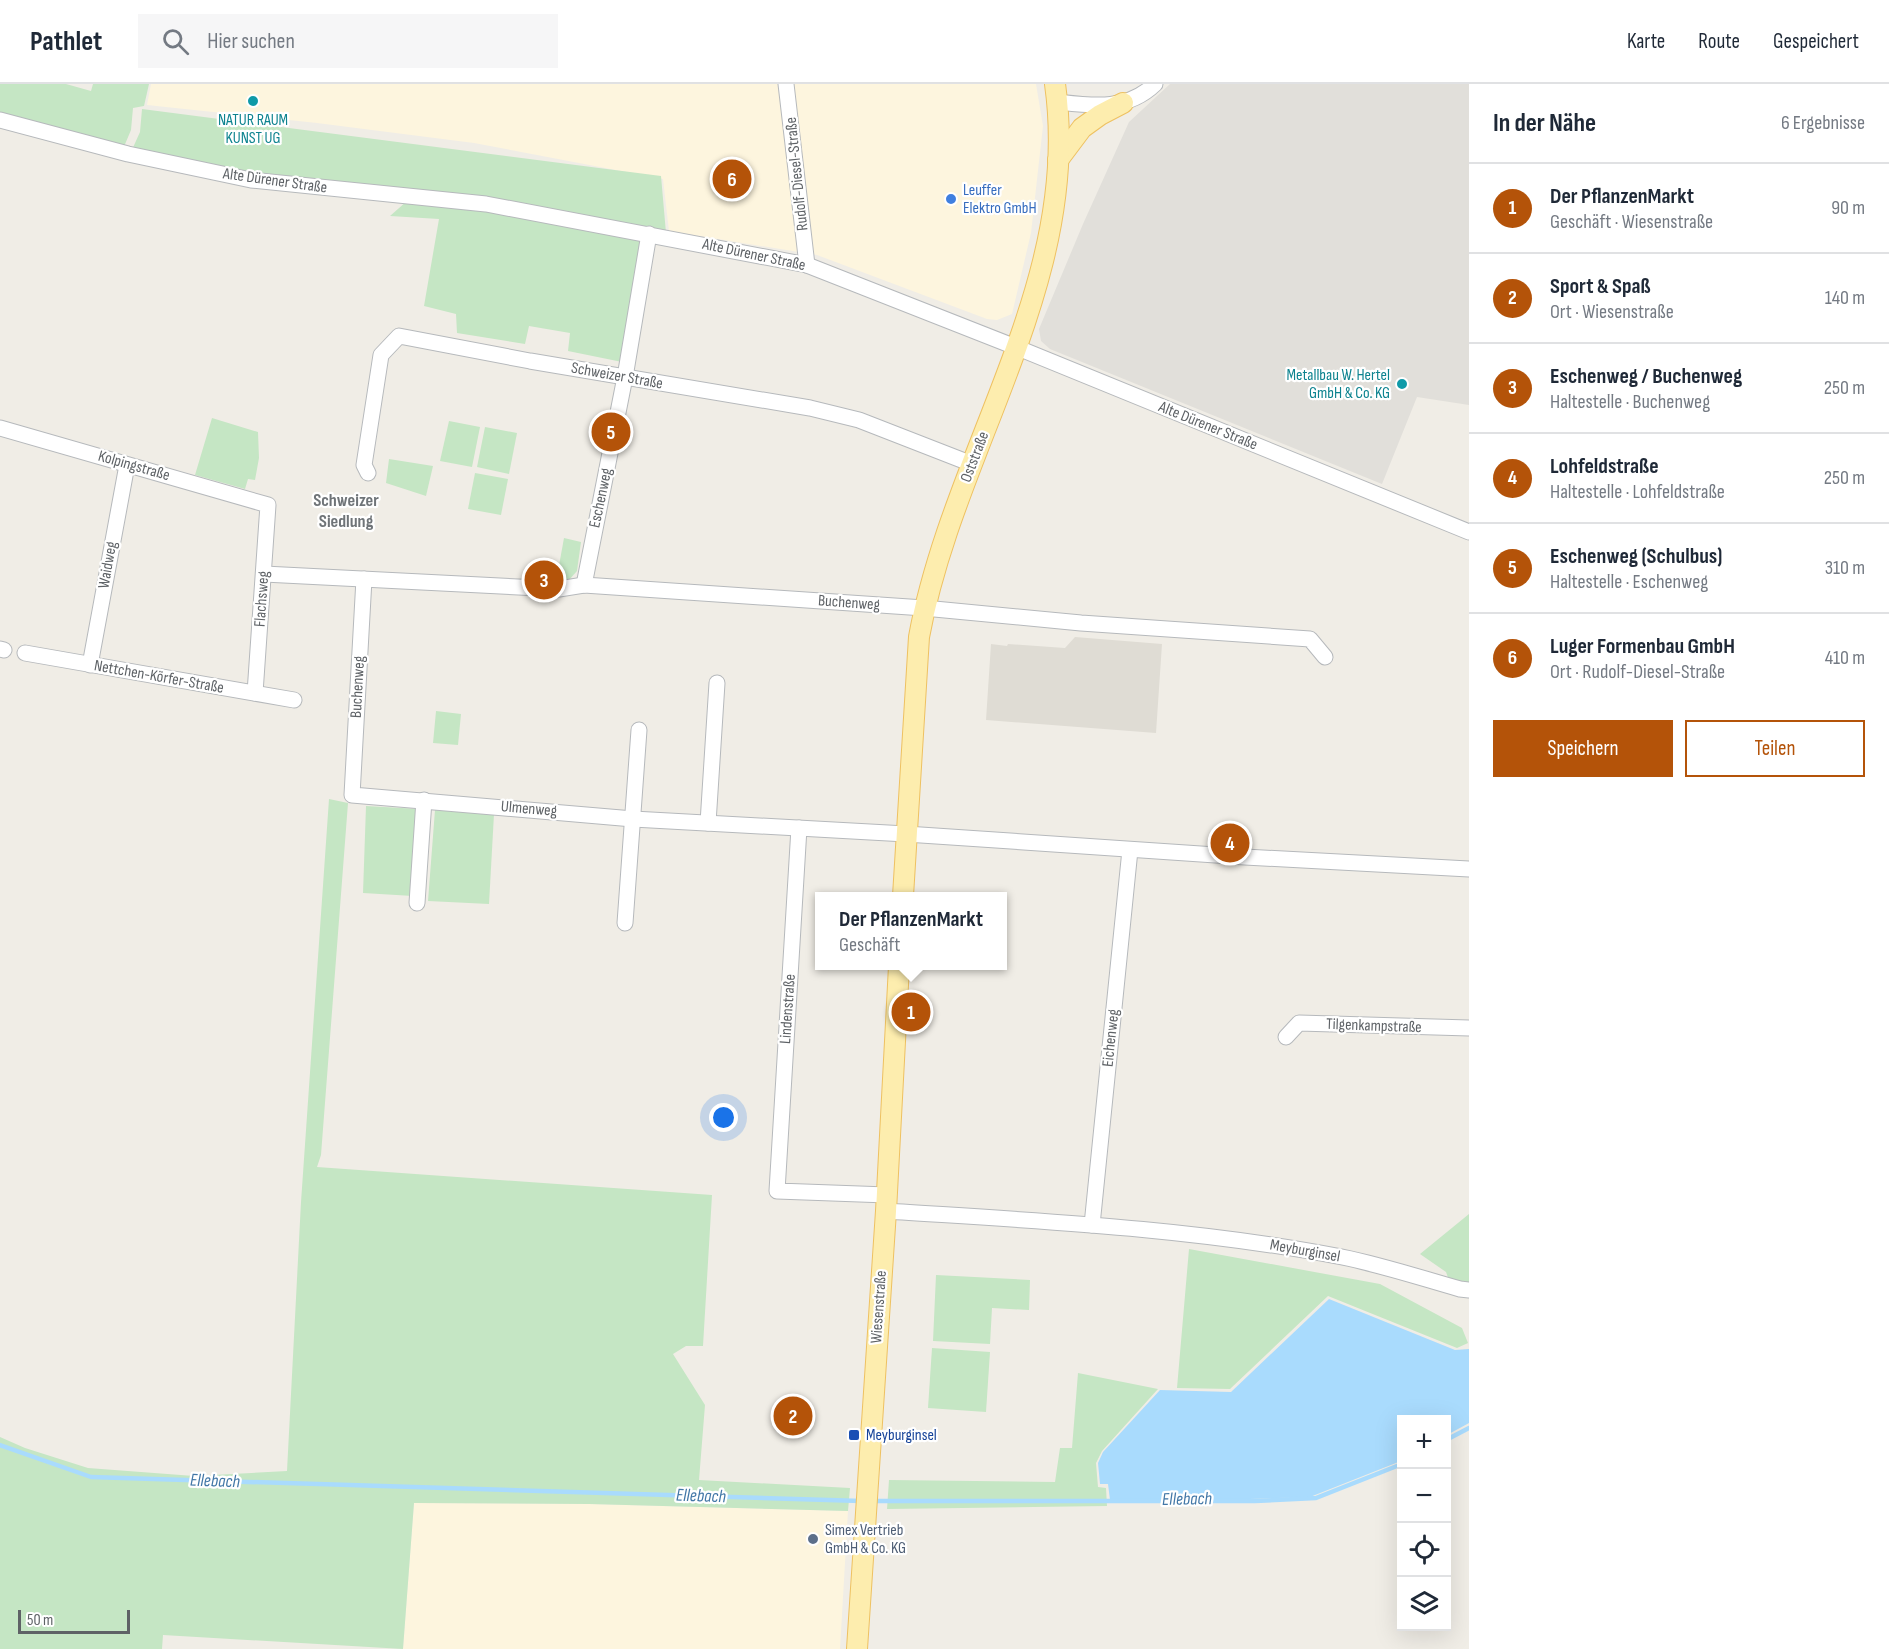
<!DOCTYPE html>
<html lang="de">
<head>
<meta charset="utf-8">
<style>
  body { margin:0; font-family:"Sofia Sans Condensed",sans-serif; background:#f6f6f7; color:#1f2937 }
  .controls { position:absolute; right:18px; bottom:18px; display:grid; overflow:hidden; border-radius:0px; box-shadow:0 6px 24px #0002 }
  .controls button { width:54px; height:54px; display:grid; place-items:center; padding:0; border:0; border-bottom:2px solid #e0e1e3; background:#fff; color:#1f2937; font:30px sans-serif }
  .scale { position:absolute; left:18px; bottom:15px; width:112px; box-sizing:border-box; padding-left:6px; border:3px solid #5e6266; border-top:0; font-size:16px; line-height:21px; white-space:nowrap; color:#5e6266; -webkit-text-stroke:4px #fff; paint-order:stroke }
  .you { position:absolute; left:724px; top:1034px; width:21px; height:21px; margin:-15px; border:4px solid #fff; border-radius:50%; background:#1a73e8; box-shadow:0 0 0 9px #1a73e833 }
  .badge { display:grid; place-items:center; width:39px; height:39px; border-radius:50%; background:#b45309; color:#fff; font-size:20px; font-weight:700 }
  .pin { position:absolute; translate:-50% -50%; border:3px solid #fff; box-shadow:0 2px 6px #0006 }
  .popup { position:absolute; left:815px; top:808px; width:192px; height:78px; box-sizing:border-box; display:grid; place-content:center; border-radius:0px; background:#fff; filter:drop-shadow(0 2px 4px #0005); font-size:20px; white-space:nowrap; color:#747a83 }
  .popup b { font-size:22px; color:#1f2937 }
  .popup::after { content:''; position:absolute; left:50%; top:100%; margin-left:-12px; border:12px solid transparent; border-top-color:#fff }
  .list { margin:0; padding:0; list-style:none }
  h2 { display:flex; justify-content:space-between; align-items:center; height:78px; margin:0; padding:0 24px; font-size:26px }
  h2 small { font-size:20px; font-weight:400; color:#747a83 }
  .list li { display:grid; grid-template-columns:39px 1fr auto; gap:18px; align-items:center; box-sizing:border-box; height:90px; padding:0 24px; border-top:2px solid #e0e1e3 }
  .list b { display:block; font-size:22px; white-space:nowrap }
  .list p { margin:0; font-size:20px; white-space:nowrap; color:#747a83 }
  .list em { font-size:20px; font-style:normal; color:#747a83 }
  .actions { display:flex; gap:12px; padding:18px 24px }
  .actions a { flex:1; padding:14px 0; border:2px solid #b45309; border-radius:0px; text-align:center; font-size:21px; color:#b45309 }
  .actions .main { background:#b45309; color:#fff }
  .icon { flex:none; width:33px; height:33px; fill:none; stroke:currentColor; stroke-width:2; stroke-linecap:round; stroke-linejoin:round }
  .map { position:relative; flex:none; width:1469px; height:1565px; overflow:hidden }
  header { display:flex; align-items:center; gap:36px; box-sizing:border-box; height:84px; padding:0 30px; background:#fff; border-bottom:2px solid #e0e1e3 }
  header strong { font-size:28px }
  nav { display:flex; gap:33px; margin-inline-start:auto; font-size:21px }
  .search { width:420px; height:54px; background:#f6f6f7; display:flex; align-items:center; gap:15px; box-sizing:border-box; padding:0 21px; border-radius:0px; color:#747a83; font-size:22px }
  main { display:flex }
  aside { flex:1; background:#fff }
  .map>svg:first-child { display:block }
  .commercial { fill:#fdf5de }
  .industrial { fill:#e1dfda }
  .education { fill:#dfdcd4 }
  .green { fill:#c5e6c4 }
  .water { fill:#a9dbfd }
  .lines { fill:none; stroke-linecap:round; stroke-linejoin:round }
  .stream { stroke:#a9dbfd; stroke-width:4.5 }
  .minor-casing { stroke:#b6b9bc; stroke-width:17 }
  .major-casing { stroke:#eec161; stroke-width:22 }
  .minor { stroke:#fff; stroke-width:15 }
  .major { stroke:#fdedae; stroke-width:20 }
  .culture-dot { fill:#0f9aa8; stroke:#fff; stroke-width:2 }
  .shop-dot { fill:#3f7fe0; stroke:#fff; stroke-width:2 }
  .transit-dot { fill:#1a4fb4; stroke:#fff; stroke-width:2 }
  .service-dot { fill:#5c6f8a; stroke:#fff; stroke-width:2 }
  .labels { text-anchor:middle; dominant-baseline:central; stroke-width:4.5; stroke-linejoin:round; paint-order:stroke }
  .culture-label { font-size:16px; fill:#0d838f; stroke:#fff }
  .street-label { font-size:16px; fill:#5e6266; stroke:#fff }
  .shop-label { font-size:16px; fill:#366cbe; stroke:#fff; text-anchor:start }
  .transit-label { font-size:16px; fill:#164399; stroke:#fff; text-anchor:start }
  .service-label { font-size:16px; fill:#4e5e75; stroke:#fff; text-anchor:start }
  .neighbourhood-label { font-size:18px; font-weight:bold; fill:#6f7478; stroke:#fff }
  .water-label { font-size:18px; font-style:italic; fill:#4277a7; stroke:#fff }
</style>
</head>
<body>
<header>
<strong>Pathlet</strong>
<div class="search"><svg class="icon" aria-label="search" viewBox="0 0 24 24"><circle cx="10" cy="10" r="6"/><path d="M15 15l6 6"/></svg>Hier suchen</div>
<nav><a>Karte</a><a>Route</a><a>Gespeichert</a></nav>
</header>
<main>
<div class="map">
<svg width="1469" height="1565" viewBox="0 0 1469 1565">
  <rect width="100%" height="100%" fill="#f0ede6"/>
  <!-- commercial -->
  <g class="commercial">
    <polygon points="151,0 1036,0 1043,42 1031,149 1012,230 997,236 987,235 817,171 669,147 663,95 474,59 317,39 147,21"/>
    <polygon points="414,1419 589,1420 848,1427 840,1565 403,1565"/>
  </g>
  <!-- industrial -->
  <polygon class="industrial" points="1170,0 1469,0 1469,321 1417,313 1382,400 1050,265 1041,257 1039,245 1083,140 1129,38"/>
  <!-- education -->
  <polygon class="education" points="1075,553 1162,560 1156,649 986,636 991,560 1007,562 1008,560 1065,564"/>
  <!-- green -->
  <g class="green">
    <polygon points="0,0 66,0 91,7 93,0 149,0 144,22 133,24 131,46 123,65 0,31"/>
    <polygon points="142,25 661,92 666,149 249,92 131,68 140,48"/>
    <polygon points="407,117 484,125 644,156 622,278 568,267 570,249 529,242 525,260 457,249 456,230 424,222 439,135 390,132"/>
    <polygon points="212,334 258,348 259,374 255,396 248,395 245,405 195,391"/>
    <polygon points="449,337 480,343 472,383 440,377"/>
    <polygon points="485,343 517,349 509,390 477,383"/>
    <polygon points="389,375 433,382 426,412 386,399"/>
    <polygon points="475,389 508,395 501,431 468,425"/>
    <polygon points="564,454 581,458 577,487 568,497 556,498"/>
    <polygon points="436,627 461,630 458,661 433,659"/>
    <polygon points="329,715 348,719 321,1071 317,1083 712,1111 703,1262 686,1262 673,1270 705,1321 699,1396 850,1404 848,1427 589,1420 414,1419 403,1565 163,1551 162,1565 0,1565 0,1353 25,1364 88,1384 194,1392 287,1387 301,1118"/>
    <polygon points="366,722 419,725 413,812 363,809"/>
    <polygon points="435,726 494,730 489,820 428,817"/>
    <polygon points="1469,1130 1469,1203 1450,1199 1446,1188 1420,1170"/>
    <polygon points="1189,1165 1380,1200 1462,1244 1468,1259 1457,1264 1328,1212 1230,1305 1177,1304"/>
    <polygon points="936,1191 1030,1196 1029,1226 992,1224 990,1260 933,1257"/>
    <polygon points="932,1264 990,1268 986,1328 928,1324"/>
    <polygon points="1078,1289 1158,1305 1102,1367 1096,1379 1098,1403 1106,1404 1107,1422 887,1425 889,1396 1055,1398 1060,1364 1072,1364"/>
  </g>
  <!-- water -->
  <polygon class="water" points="1329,1215 1455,1266 1469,1265 1469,1339 1447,1351 1446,1336 1402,1336 1401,1377 1310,1413 1250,1415 1110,1416 1108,1400 1100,1400 1098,1379 1103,1368 1160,1306 1231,1308"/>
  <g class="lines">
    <!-- stream -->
    <g class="stream">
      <polyline points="1446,1356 1469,1344"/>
      <polyline points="0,1361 91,1393 861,1417"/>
      <polyline points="873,1417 1255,1417 1316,1414 1402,1380"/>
    </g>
    <defs>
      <g id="minor">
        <polyline points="786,0 807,181"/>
        <path d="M1058,18C1093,22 1127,27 1155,0"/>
        <polyline points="0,36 128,70 251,96 486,120 807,181 1018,264 1469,448"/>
        <polyline points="0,344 268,421 255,609"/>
        <polyline points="368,389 364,381 381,271 399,252 530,277 810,324 859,336 972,380"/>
        <polyline points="264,490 559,505 584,501 924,524 1081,539 1310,555 1325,573"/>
        <polyline points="364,495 352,711 633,735 906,750 1245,773 1469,785"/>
        <polyline points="584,501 625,293 649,150"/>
        <polyline points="0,565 4,566"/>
        <polyline points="25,569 294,616"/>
        <polyline points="90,581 127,381"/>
        <polyline points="708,739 717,599"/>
        <polyline points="799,744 777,1107 887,1111"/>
        <polyline points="417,819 424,716"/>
        <polyline points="625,839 639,646"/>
        <polyline points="1286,953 1299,939 1469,944"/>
        <path d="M886,1127C1038,1137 1192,1144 1342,1173C1382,1181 1421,1194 1460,1205L1469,1206"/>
        <polyline points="1092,1141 1130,766"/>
      </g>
      <g id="major">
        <polyline points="1058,76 1082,44 1100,31 1123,19"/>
        <path d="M903,812L919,553C953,366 1083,198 1055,0"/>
        <polyline points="857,1565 886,1127 899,882"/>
      </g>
    </defs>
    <!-- minor casing -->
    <use href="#minor" class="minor-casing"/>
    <!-- major casing -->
    <use href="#major" class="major-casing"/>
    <!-- minor -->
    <use href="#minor" class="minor"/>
    <!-- major -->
    <use href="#major" class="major"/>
  </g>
  <!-- markers -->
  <g class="culture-dot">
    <circle cx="253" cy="17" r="6"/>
    <circle cx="1402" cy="300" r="6"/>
  </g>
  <circle class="shop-dot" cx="951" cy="115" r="6"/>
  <rect class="transit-dot" x="848" y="1345" width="12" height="12" rx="3"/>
  <circle class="service-dot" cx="813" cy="1455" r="6"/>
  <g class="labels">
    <!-- culture labels -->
    <g class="culture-label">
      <text x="253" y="36">NATUR RAUM<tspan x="253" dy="18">KUNST UG</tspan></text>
      <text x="1390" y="291" text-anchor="end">Metallbau W. Hertel<tspan x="1390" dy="18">GmbH &amp; Co. KG</tspan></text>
    </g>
    <!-- street labels -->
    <g class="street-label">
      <text transform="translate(797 90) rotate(-96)">Rudolf-Diesel-Straße</text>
      <text transform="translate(275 97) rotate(8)">Alte Dürener Straße</text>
      <text transform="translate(754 171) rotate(12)">Alte Dürener Straße</text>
      <text transform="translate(617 292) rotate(10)">Schweizer Straße</text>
      <text transform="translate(1208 342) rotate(22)">Alte Dürener Straße</text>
      <text transform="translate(975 373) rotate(-69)">Oststraße</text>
      <text transform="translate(134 382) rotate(16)">Kolpingstraße</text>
      <text transform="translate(601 414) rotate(-78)">Eschenweg</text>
      <text transform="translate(108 481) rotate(-80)">Waidweg</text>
      <text transform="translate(262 515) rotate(-86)">Flachsweg</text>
      <text transform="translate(849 519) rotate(4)">Buchenweg</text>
      <text transform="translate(159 593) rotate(10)">Nettchen-Körfer-Straße</text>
      <text transform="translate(358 603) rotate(-87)">Buchenweg</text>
      <text transform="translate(529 725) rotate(5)">Ulmenweg</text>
      <text transform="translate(788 925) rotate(-86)">Lindenstraße</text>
      <text transform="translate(1374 942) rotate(2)">Tilgenkampstraße</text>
      <text transform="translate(1111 954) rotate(-84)">Eichenweg</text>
      <text transform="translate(1305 1167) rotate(10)">Meyburginsel</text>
      <text transform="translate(879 1223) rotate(-86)">Wiesenstraße</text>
    </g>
    <!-- shop labels -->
    <g class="shop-label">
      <text x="963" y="106">Leuffer<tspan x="963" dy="18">Elektro GmbH</tspan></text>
    </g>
    <!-- transit labels -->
    <g class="transit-label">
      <text x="866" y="1351">Meyburginsel</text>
    </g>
    <!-- service labels -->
    <g class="service-label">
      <text x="825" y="1446">Simex Vertrieb<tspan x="825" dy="18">GmbH &amp; Co. KG</tspan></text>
    </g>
    <!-- neighbourhood labels -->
    <g class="neighbourhood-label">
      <text x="346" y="416">Schweizer<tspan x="346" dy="21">Siedlung</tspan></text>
    </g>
    <!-- water labels -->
    <g class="water-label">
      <text transform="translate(215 1397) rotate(2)">Ellebach</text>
      <text transform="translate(701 1412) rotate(2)">Ellebach</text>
      <text transform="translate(1187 1415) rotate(-1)">Ellebach</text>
    </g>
  </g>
</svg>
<div class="controls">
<button>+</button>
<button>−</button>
<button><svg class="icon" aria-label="locate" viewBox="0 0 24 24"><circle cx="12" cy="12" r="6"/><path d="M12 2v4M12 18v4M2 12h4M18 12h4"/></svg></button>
<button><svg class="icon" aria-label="layers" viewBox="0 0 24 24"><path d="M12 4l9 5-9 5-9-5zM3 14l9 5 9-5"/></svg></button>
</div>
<div class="scale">50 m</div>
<div class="you"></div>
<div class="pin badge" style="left:911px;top:928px">1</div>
<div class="popup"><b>Der PflanzenMarkt</b>Geschäft</div>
<div class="pin badge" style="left:793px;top:1332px">2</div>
<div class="pin badge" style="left:544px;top:496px">3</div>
<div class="pin badge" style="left:1230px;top:759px">4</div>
<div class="pin badge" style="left:611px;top:348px">5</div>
<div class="pin badge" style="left:732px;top:95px">6</div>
</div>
<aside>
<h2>In der Nähe<small>6 Ergebnisse</small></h2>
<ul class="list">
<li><span class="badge">1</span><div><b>Der PflanzenMarkt</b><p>Geschäft · Wiesenstraße</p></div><em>90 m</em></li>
<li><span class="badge">2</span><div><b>Sport &amp; Spaß</b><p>Ort · Wiesenstraße</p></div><em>140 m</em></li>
<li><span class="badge">3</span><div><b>Eschenweg / Buchenweg</b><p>Haltestelle · Buchenweg</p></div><em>250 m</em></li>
<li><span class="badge">4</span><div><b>Lohfeldstraße</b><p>Haltestelle · Lohfeldstraße</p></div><em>250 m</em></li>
<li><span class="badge">5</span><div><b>Eschenweg (Schulbus)</b><p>Haltestelle · Eschenweg</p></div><em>310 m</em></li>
<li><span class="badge">6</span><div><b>Luger Formenbau GmbH</b><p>Ort · Rudolf-Diesel-Straße</p></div><em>410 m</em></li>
</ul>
<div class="actions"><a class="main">Speichern</a><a>Teilen</a></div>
</aside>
</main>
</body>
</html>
